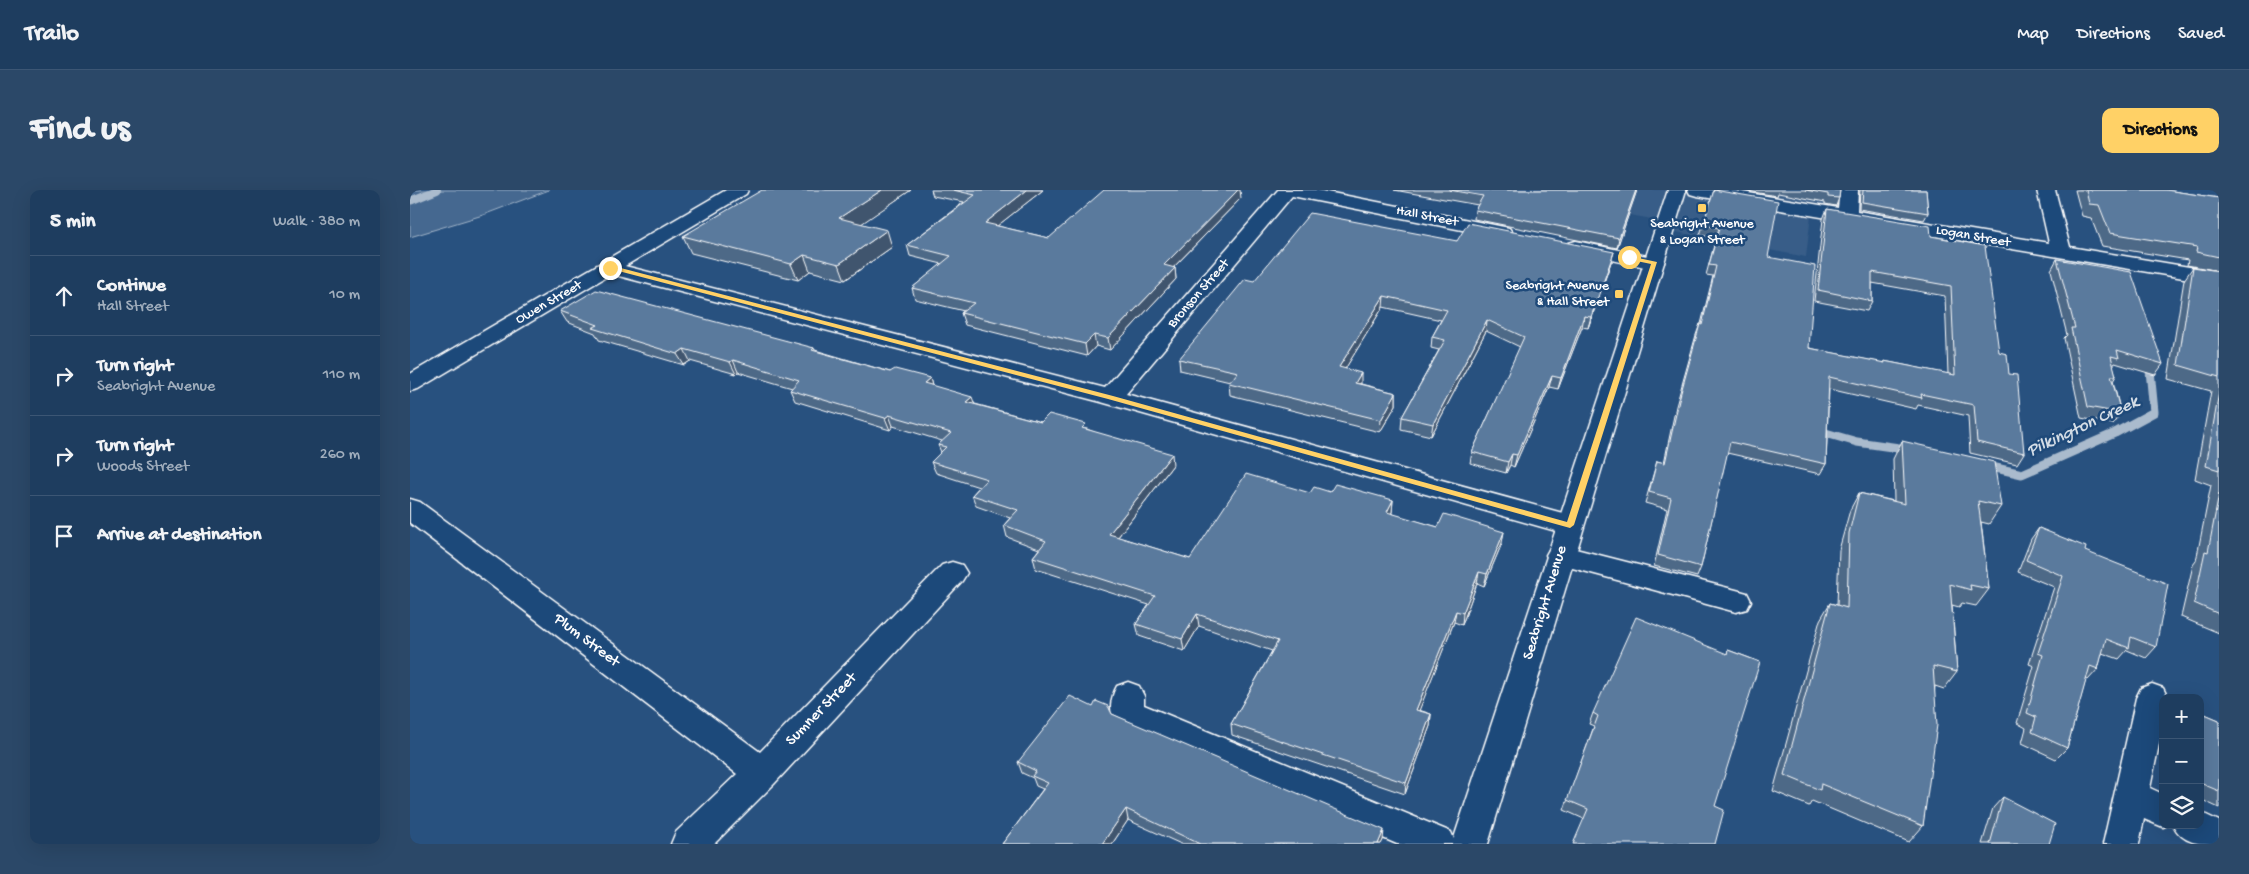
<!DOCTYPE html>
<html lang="en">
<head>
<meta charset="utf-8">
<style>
  body { margin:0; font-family:"Gochi Hand",sans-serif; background:#2b4868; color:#f1f3f6 }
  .controls { position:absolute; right:15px; bottom:15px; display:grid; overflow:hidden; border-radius:10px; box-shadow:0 5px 20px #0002 }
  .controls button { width:45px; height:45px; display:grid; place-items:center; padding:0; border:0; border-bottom:1px solid #3c5674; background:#1e3d5f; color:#f1f3f6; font:25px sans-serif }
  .stop { position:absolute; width:15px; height:15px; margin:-11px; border:4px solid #ffd166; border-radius:50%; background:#fff }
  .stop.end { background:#ffd166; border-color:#fff; box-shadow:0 1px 5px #0008 }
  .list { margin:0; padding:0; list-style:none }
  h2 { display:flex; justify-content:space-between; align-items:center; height:65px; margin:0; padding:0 20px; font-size:21px }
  h2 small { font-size:16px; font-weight:400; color:#a1aebd }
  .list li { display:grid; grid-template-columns:32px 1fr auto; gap:15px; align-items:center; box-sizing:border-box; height:80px; padding:0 20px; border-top:1px solid #3c5674 }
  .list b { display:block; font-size:19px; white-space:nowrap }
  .list p { margin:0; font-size:16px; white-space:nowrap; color:#a1aebd }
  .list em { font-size:16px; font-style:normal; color:#a1aebd }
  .icon { flex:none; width:28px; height:28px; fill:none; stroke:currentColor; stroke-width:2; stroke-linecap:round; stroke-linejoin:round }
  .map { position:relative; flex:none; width:1809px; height:654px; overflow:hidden; border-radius:10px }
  header { display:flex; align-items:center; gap:30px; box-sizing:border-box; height:70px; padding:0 25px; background:#1e3d5f; border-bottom:1px solid #3c5674 }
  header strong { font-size:24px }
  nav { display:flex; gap:28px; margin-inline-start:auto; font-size:18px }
  .intro { display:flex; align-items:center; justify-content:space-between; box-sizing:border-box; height:120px; padding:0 30px }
  h1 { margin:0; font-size:35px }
  .button { padding:12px 22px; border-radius:10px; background:#ffd166; color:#111; font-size:18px; font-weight:700 }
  main { display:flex; gap:30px; padding:0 30px }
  aside { flex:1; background:#1e3d5f; border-radius:10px; box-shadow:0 5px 20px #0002 }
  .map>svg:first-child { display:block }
  .built { fill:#375d88 }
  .green { fill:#446890; stroke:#a2b4c8 }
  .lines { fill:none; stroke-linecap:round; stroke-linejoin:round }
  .stream-far1 { stroke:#aabbcd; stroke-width:8 }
  .stream { stroke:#aabbcd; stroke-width:9 }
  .minor-casing { stroke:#fff; stroke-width:3 }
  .major-casing { stroke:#fff; stroke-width:3 }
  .minor { fill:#1f4a7a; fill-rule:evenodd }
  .major { fill:#1f4a7a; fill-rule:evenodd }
  .wall { fill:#4d6987; stroke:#fff }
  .shaded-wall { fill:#3f556e; stroke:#fff }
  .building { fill:#5a7a9d; stroke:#fff }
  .route { fill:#ffd166 }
  .poi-dot { fill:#ffd166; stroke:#1f4a7a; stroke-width:2 }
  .labels { text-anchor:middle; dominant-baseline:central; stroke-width:5; stroke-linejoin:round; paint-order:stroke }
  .far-street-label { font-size:14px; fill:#fff; stroke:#1f4a7a }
  .far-poi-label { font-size:14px; fill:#fff; stroke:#1f4a7a }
  .street-label { font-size:16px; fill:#fff; stroke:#1f4a7a }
  .water-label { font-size:18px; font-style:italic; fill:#d4dde6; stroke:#1f4a7a }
</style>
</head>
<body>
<header>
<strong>Trailo</strong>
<nav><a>Map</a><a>Directions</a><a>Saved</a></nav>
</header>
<div class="intro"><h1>Find us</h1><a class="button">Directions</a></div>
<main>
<aside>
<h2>5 min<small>Walk · 380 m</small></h2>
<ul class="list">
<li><svg class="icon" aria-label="ahead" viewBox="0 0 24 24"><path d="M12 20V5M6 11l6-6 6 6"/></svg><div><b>Continue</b><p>Hall Street</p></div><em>10 m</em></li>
<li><svg class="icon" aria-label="right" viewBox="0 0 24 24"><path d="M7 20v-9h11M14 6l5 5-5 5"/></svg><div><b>Turn right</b><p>Seabright Avenue</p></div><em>110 m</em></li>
<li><svg class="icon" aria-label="right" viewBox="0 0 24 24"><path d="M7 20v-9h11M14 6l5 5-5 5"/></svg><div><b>Turn right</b><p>Woods Street</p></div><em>260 m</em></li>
<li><svg class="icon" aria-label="arrive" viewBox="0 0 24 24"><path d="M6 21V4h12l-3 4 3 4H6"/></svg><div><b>Arrive at destination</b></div></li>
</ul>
</aside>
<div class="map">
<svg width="1809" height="654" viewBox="0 0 1809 654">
  <rect width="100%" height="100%" fill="#28517f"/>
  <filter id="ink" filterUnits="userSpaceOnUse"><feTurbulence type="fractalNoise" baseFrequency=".02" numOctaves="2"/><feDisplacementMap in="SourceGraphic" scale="10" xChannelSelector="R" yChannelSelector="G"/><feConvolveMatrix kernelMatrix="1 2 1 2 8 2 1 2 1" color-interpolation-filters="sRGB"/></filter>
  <g filter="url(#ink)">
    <!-- built -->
    <polygon class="built" points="1125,0 1443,0 1442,24 1402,17 1396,67 1250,39 1253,31 1121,7"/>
    <!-- green -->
    <polygon class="green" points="0,0 139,0 73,25 0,47"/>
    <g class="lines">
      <!-- stream-far1 -->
      <polyline class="stream-far1" points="0,11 27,0"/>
      <!-- stream -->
      <g class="stream">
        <polyline points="1405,240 1447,252 1503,260"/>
        <polyline points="1573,275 1612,284 1705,243 1744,222 1739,170"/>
      </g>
      <defs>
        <g id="minor">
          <polygon points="316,0 338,0 336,4 215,76 695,198 868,0 907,0 1099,38 1102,42 1099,46 1092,48 882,6 716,204 1160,325 1170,328 1174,335 1170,342 1160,345 691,212 201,84 8,199 0,201 0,184"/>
          <polygon points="1278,0 1320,0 1428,18 1430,0 1448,0 1447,21 1639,53 1627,0 1645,0 1660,57 1809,82 1809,94 1287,6 1280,4"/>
          <polygon points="1166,51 1251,69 1254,73 1251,77 1244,79 1159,61 1156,57 1159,53"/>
          <polygon points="0,309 10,312 350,562 532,375 542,372 552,375 557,383 552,391 364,594 304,654 261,654 266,642 327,584 0,333"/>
          <polygon points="1150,355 1326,400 1337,403 1341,411 1337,419 1326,422 1140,372 1136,365 1140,358"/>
          <path d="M718,492L729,496L734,506V515L1041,642L1046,654H987L705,533C699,520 700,509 707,496Z"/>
          <polygon points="1742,494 1753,498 1758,508 1753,508 1753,535 1740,598 1753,604 1753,635 1758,635 1753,637 1734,629 1729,654 1693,654 1726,508 1731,498"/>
          <path d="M1790,622L1809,631V654C1788,654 1773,654 1763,635H1790Z"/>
        </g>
        <polygon id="major" points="1258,0 1276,0 1078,654 1042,654"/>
      </defs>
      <!-- minor casing -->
      <use href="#minor" class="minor-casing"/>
      <!-- major casing -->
      <use href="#major" class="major-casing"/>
      <!-- minor -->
      <use href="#minor" class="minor"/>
      <!-- major -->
      <use href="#major" class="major"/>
    </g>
    <!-- wall -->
    <g class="wall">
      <polygon points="501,0 450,34 482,57 435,90 400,81 388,90 281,63 273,46"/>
      <polygon points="521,0 633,0 587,36 639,48 831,8 764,77 765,78 766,89 700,160 686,156 677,166 555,135 551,123 554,121 505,109 502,98 532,74 500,66 497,55 554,12 523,6"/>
      <polygon points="984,0 1227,0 1207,58 1064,29 1065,20 1068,15"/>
      <polygon points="1304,0 1358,67 1399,158 1473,173 1474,171 1538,184 1535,106 1462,93 1462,111 1457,121 1404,111 1413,29 1417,19 1521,46 1589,162 1599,184 1614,263 1607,274 1560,263 1558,226 1508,215 1506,219 1419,199 1416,274 1410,284 1317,263 1291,377 1287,387 1244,376 1257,319 1235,313 1247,271 1254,273 1266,216 1286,145 1290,134 1291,134 1303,86 1296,85 1306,48 1290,45"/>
      <polygon points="1331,0 1430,0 1429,8 1426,16 1415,14 1415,12 1368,3 1367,6"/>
      <polygon points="1450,0 1516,0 1518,23 1514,30 1449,19"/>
      <polygon points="1665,0 1756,0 1809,8 1809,443 1771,427 1783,375 1786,371 1801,295 1785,289 1801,201 1758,189 1774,90 1783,77 1804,80 1777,75 1778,70 1692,56 1681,28 1672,26"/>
      <polygon points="1047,51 1201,72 1178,138 1172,137 1148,199 1139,197 1104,277 1100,275 1096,283 1060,273 1062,262 1110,157 1076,141 1021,246 991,239 992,227 1029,160 1021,158 1022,147 1031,130 973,117 935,179 951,194 986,203 986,215 970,242 820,205 819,193 820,192 770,180 769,169 844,91"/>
      <polygon points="1647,69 1753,174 1745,185 1705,173 1703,176 1706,186 1703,191 1711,223 1703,234 1671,228 1654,148 1657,145 1641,80"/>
      <polygon points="150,121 404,158 405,160 480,182 520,188 522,196 565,214 631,232 677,239 763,275 708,347 780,369 900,303 920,302 983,310 982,322 981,324 1028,337 1092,353 1074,396 1067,393 1052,435 1044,432 1009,520 1021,524 1020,536 995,604 822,545 821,534 862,461 789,436 774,461 729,446 726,434 739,415 626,379 623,367 629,359 597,347 594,335 600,328 566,316 562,305 569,297 526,283 521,272 531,262 528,255 532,251 483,236 480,240 385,211 380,200 382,198 328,182 326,184 280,171 274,175 189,150 185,143 157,132"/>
      <polygon points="1492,251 1591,316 1579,334 1571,332 1579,399 1566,416 1552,413 1549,417 1542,415 1547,482 1534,499 1525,496 1513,636 1499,652 1402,611 1399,616 1363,601 1410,430 1420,413 1427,415 1429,360 1440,320 1449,303 1484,311 1483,269"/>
      <polygon points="1629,338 1675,361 1746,457 1736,468 1717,460 1709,469 1692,463 1688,479 1678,490 1676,489 1657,558 1646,569 1612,553 1616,538 1607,533 1624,476 1619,474 1644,397 1608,382 1621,349"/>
      <polygon points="1318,460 1350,472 1174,629 1154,620 1184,536 1179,534 1183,523 1317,464"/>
      <polygon points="683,517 702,524 973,650 971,654 771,654 718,630 702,654 592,654 633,599 626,596 623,588 612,583 608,572"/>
      <polygon points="1790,522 1809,530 1809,618 1790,609"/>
      <polygon points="1593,607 1639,654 1572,654 1583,618"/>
    </g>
    <!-- shaded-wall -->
    <g class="shaded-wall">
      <polygon points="472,0 501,0 435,45 429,28"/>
      <polygon points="617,0 633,0 577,44 575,33"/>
      <polygon points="828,0 830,0 831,8 755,86 754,75"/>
      <polygon points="1226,0 1227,0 1207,58 1209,48"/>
      <polygon points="477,40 482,57 435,90 429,74"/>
      <polygon points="1204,62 1201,72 1178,138 1181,127"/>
      <polygon points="394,65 400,81 388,90 381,74"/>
      <polygon points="765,78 766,89 700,160 698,148"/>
      <polygon points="974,106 973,117 929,189 929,177"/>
      <polygon points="1174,126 1172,137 1148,199 1151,188"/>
      <polygon points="1077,130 1076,141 1021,246 1023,234"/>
      <polygon points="684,145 686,156 677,166 675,154"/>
      <polygon points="274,159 280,171 274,175 267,164"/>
      <polygon points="323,170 328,182 326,184 320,172"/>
      <polygon points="951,183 951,194 945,193"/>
      <polygon points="1142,186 1139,197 1104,277 1107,265"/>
      <polygon points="520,188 523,200 514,193"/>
      <polygon points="986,203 986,215 970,242 971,230"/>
      <polygon points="562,207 566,218 556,212"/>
      <polygon points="479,225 483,236 480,240 475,228"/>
      <polygon points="762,264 763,275 701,356 699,344"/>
      <polygon points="1102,264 1100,275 1096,283 1098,272"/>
      <polygon points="983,310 982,322 976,334 977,322"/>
      <polygon points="1094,342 1092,353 1074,396 1077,384"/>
      <polygon points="1069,382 1067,393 1052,435 1053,423"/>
      <polygon points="1046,421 1044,432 1005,531 1006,520"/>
      <polygon points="787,424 789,436 774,461 772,449"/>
      <polygon points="1021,524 1020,536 995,604 996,593"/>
      <polygon points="716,619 718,630 702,654 692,654"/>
      <polygon points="974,640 973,650 971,654 968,654"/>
    </g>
    <!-- building -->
    <g class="building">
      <polygon points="352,0 472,0 429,28 477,40 429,74 394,65 381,74 273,46"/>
      <polygon points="543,0 617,0 575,33 639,48 694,0 828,0 754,75 765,78 698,148 684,145 675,154 551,123 564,113 502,98 541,66 497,55 565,5"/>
      <polygon points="1039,0 1226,0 1209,48 1065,20 1073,6"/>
      <polygon points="1304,0 1368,11 1358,67 1405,76 1399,158 1475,173 1474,171 1545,185 1541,96 1462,82 1462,111 1408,100 1417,19 1520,36 1521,46 1575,56 1589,162 1597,164 1599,184 1607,185 1614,263 1567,252 1564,215 1511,204 1512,208 1419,187 1416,274 1320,252 1291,377 1248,365 1261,308 1239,302 1247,271 1255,273 1270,206 1290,134 1292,135 1306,76 1299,75 1309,38 1293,35"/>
      <polygon points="1395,0 1430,0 1429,8 1418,7 1418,4"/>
      <polygon points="1453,0 1516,0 1518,23 1452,12"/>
      <polygon points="1676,0 1756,0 1809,8 1809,67 1786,62 1787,57 1700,43 1689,15 1679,14"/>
      <polygon points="900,23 1047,51 1058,33 1204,62 1181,127 1174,126 1151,188 1142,186 1107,265 1102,264 1098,272 1062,262 1114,147 1077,130 1023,234 992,227 1035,150 1022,147 1037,120 974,106 929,177 951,183 945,193 986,203 971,230 819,193 828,182 769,169 835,89 844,91"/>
      <polygon points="1647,69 1721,82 1753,174 1707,160 1709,168 1701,166 1706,186 1701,186 1711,223 1678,217 1661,138 1665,138"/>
      <polygon points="1783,77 1809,81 1809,187 1768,175"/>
      <polygon points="186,100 404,158 402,160 480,182 485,179 520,188 514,193 562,207 556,212 631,232 639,224 676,234 672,238 762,264 699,344 780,369 836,284 900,303 904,297 920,302 925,294 983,310 977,322 1028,337 1034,324 1094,342 1077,384 1069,382 1053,423 1046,421 1006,520 1021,524 996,593 821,534 868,451 787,424 772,449 726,434 745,406 623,367 636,351 594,335 608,320 562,305 577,289 521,272 536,257 528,255 541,243 479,225 475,228 380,200 389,190 323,170 320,172 274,159 267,164 182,138 188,135 150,121"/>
      <polygon points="1809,202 1809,280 1796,276"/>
      <polygon points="1492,251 1584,272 1591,316 1568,311 1579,399 1560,395 1561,400 1540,394 1547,482 1523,476 1527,535 1513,636 1411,594 1410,600 1374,585 1420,413 1437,418 1439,343 1449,303 1495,314"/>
      <polygon points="1809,304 1809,424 1784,413 1795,361 1798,362"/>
      <polygon points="1629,338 1676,357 1675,361 1758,394 1746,457 1721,447 1719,458 1696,449 1688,479 1680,476 1657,558 1622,542 1626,527 1617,523 1633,465 1628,463 1653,386 1616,370"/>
      <polygon points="1226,427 1317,464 1318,460 1350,472 1305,616 1314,620 1305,654 1163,654 1178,619 1157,610 1188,526 1183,523"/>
      <polygon points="660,506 683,517 686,511 698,516 702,524 974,640 968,654 790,654 716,619 692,654 592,654 638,593 622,586 626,581 608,572"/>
      <polygon points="1790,522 1809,530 1809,601 1790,593"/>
      <polygon points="1593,607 1645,634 1639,654 1580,654"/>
    </g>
  </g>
  <!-- route -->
  <polygon class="route" points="1219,66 1247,72 1164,335 1160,338 698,209 197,78 203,76 703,206 1157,332 1241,74 1217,69"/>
  <!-- markers -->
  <g class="poi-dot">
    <rect x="1287" y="13" width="10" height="10" rx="2.5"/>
    <rect x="1204" y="99" width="10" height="10" rx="2.5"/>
  </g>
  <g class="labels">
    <!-- far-street labels -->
    <g class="far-street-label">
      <text transform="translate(1017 27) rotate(11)">Hall Street</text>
      <text transform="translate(1563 47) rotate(10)">Logan Street</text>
      <text transform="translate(789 104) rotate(-49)">Bronson Street</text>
      <text transform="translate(139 113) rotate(-30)">Owen Street</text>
    </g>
    <!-- far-poi labels -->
    <g class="far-poi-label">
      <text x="1292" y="34">Seabright Avenue<tspan x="1292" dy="16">&amp; Logan Street</tspan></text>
      <text x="1199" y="96" text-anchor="end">Seabright Avenue<tspan x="1199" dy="16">&amp; Hall Street</tspan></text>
    </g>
    <!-- street labels -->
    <g class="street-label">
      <text transform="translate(1136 413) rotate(-73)">Seabright Avenue</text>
      <text transform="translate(176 451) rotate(37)">Plum Street</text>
      <text transform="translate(412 520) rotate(-46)">Sumner Street</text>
    </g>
    <!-- water labels -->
    <g class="water-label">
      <text transform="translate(1673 237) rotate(-25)">Pilkington Creek</text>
    </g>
  </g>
</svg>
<div class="controls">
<button>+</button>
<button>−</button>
<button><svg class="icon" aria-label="layers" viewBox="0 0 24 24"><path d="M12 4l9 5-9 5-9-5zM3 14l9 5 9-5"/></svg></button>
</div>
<div class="stop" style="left:1219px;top:67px"></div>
<div class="stop end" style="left:200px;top:78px"></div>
</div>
</main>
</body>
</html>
